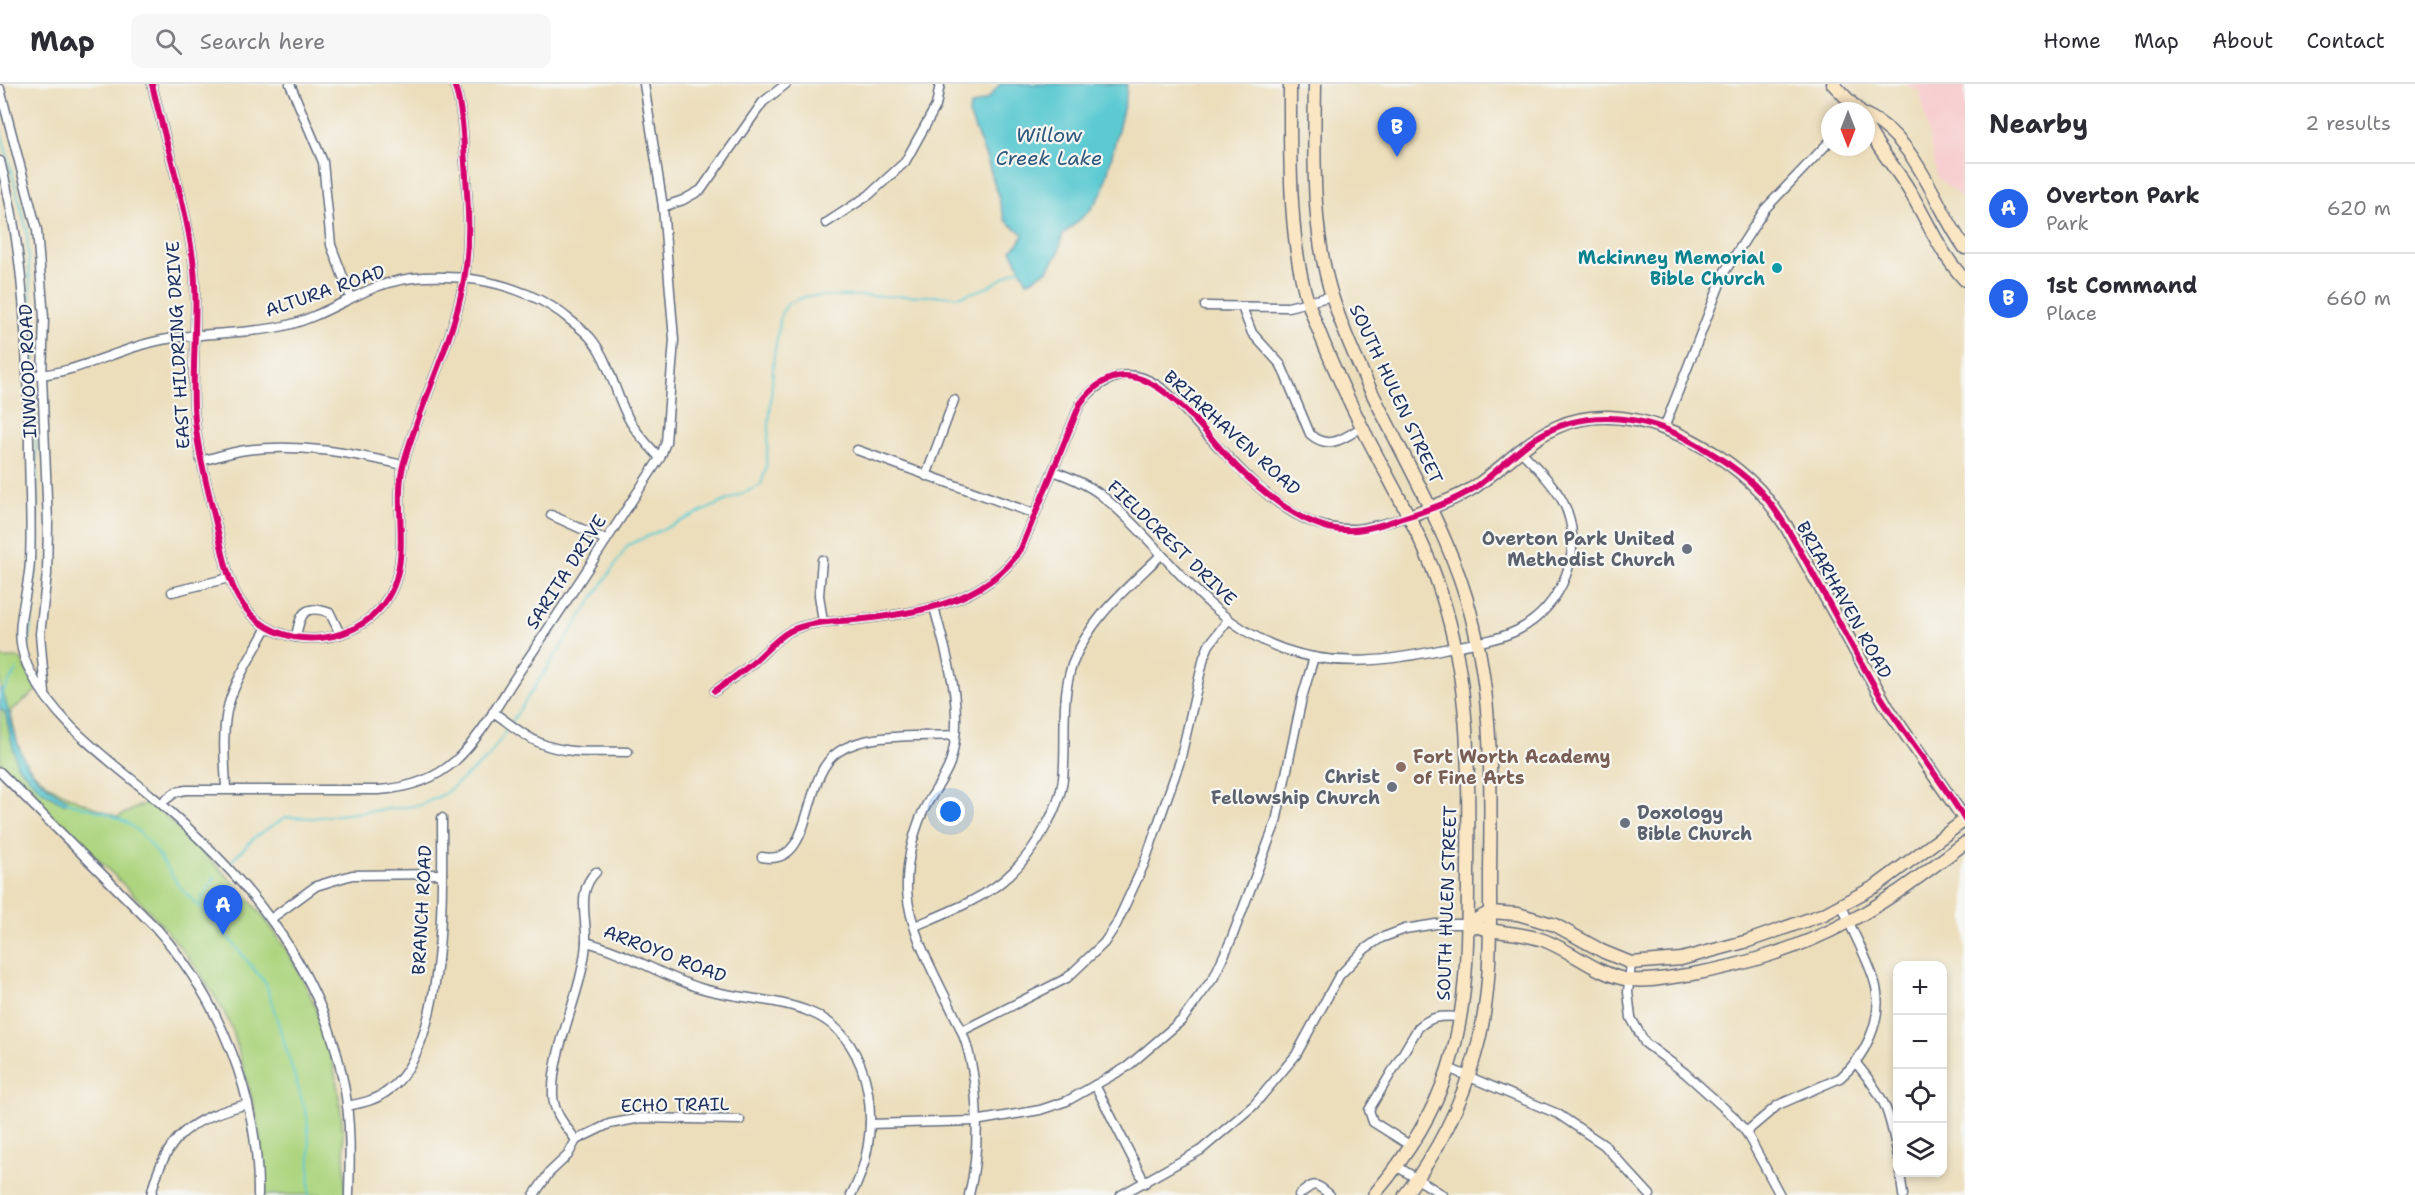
<!DOCTYPE html>
<html lang="en">
<head>
<meta charset="utf-8">
<style>
  body { margin:0; font-family:"Shantell Sans",sans-serif; background:#f7f7f7; color:#2b2b33 }
  .controls { position:absolute; right:18px; bottom:18px; display:grid; overflow:hidden; border-radius:12px; box-shadow:0 3px 9px #0003 }
  .controls button { width:54px; height:54px; display:grid; place-items:center; padding:0; border:0; border-bottom:2px solid #e1e1e2; background:#fff; color:#2b2b33; font:30px sans-serif }
  .compass { position:absolute; left:1821px; top:18px; width:54px; height:54px; border-radius:50%; background:#fff; box-shadow:0 3px 9px #0003; rotate:180deg }
  .you { position:absolute; left:951px; top:728px; width:21px; height:21px; margin:-15px; border:4px solid #fff; border-radius:50%; background:#1a73e8; box-shadow:0 0 0 9px #1a73e833 }
  .badge { display:grid; place-items:center; width:39px; height:39px; border-radius:50%; background:#2563eb; color:#fff; font-size:20px; font-weight:700 }
  .pin { position:absolute; translate:-50% -50px; filter:drop-shadow(0 2px 3px #0008) }
  .pin::after { content:''; position:absolute; top:32px; width:21px; height:18px; background:inherit; clip-path:polygon(0 0,100% 0,50% 100%) }
  .list { margin:0; padding:0; list-style:none }
  h2 { display:flex; justify-content:space-between; align-items:center; height:78px; margin:0; padding:0 24px; font-size:26px }
  h2 small { font-size:20px; font-weight:400; color:#7c7c81 }
  .list li { display:grid; grid-template-columns:39px 1fr auto; gap:18px; align-items:center; box-sizing:border-box; height:90px; padding:0 24px; border-top:2px solid #e1e1e2 }
  .list b { display:block; font-size:22px; white-space:nowrap }
  .list p { margin:0; font-size:20px; white-space:nowrap; color:#7c7c81 }
  .list em { font-size:20px; font-style:normal; color:#7c7c81 }
  .icon { flex:none; width:33px; height:33px; fill:none; stroke:currentColor; stroke-width:2; stroke-linecap:round; stroke-linejoin:round }
  .map { position:relative; flex:none; width:1965px; height:1111px; overflow:hidden }
  header { display:flex; align-items:center; gap:36px; box-sizing:border-box; height:84px; padding:0 30px; background:#fff; border-bottom:2px solid #e1e1e2 }
  header strong { font-size:28px }
  nav { display:flex; gap:33px; margin-inline-start:auto; font-size:21px }
  .search { width:420px; height:54px; background:#f7f7f7; display:flex; align-items:center; gap:15px; box-sizing:border-box; padding:0 21px; border-radius:12px; color:#7c7c81; font-size:22px }
  main { display:flex }
  aside { flex:1; background:#fff }
  .map>svg:first-child { display:block }
  .built { fill:#f7cfd0 }
  .green { fill:#add580; stroke:#64826f; stroke-width:1.5 }
  .water { fill:#5dcad2; stroke:#3c7c98; stroke-width:1.5 }
  .lines { fill:none; stroke-linecap:round; stroke-linejoin:round }
  .stream { stroke:#5dcad2; stroke-width:2 }
  .street-casing { stroke:#646c7f; stroke-width:11 }
  .secondary-casing { stroke:#646c7f; stroke-width:15 }
  .street { stroke:#fff; stroke-width:8 }
  .secondary { stroke:#fbe6c4; stroke-width:12 }
  .cycleway-casing { stroke:#f6f6f2; stroke-width:10 }
  .cycleway { stroke:#d6006c; stroke-width:6 }
  .culture-dot { fill:#0f9aa8; stroke:#f6f6f2; stroke-width:2 }
  .worship-dot { fill:#6b7280; stroke:#f6f6f2; stroke-width:2 }
  .education-dot { fill:#8d6e63; stroke:#f6f6f2; stroke-width:2 }
  .labels { text-anchor:middle; dominant-baseline:central; stroke-width:4.5; stroke-linejoin:round; paint-order:stroke }
  .culture-label { font-size:18px; font-weight:bold; fill:#0d838f; stroke:#f6f6f2; text-anchor:end }
  .street-label { font-size:18px; fill:#1b2f5e; stroke:#f6f6f2 }
  .worship-label { font-size:18px; font-weight:bold; fill:#5b616d; stroke:#f6f6f2; text-anchor:end }
  .education-label { font-size:18px; font-weight:bold; fill:#785e54; stroke:#f6f6f2; text-anchor:start }
  .water-label { font-size:20px; font-style:italic; fill:#2c567b; stroke:#f6f6f2 }
</style>
</head>
<body>
<header>
<strong>Map</strong>
<div class="search"><svg class="icon" aria-label="search" viewBox="0 0 24 24"><circle cx="10" cy="10" r="6"/><path d="M15 15l6 6"/></svg>Search here</div>
<nav><a>Home</a><a>Map</a><a>About</a><a>Contact</a></nav>
</header>
<main>
<div class="map">
<svg width="1965" height="1111" viewBox="0 0 1965 1111">
  <rect width="100%" height="100%" fill="#f6f6f2"/>
  <filter id="ink" filterUnits="userSpaceOnUse"><feTurbulence type="fractalNoise" baseFrequency=".0167" numOctaves="2"/><feDisplacementMap in="SourceGraphic" scale="12" xChannelSelector="R" yChannelSelector="G"/><feConvolveMatrix kernelMatrix="1 2 1 2 8 2 1 2 1" color-interpolation-filters="sRGB"/></filter>
  <filter id="wash" filterUnits="userSpaceOnUse"><feTurbulence type="fractalNoise" baseFrequency=".008" numOctaves="4" result="noise"/><feDisplacementMap in="SourceGraphic" scale="24" xChannelSelector="R" yChannelSelector="G"/><feGaussianBlur stdDeviation="1.35" result="paint"/><feColorMatrix in="noise" values="0 0 0 0 0 0 0 0 0 0 0 0 0 0 0 0 0 1.4 0 .05"/><feComposite in="paint" operator="in"/></filter>
  <g filter="url(#wash)">
    <rect width="100%" height="100%" fill="#ecdebb"/>
    <!-- built -->
    <polygon class="built" points="1906,0 1965,0 1965,117 1937,93 1920,8"/>
    <!-- green -->
    <path class="green" d="M0,574H20L37,606L10,628C14,640 15,653 19,665C32,704 85,719 118,733L150,717C189,757 235,795 268,839C330,922 346,1010 345,1111H263C265,1065 255,1021 241,977C238,965 235,950 229,938C179,838 78,760 0,682Z"/>
    <!-- water -->
    <g class="water">
      <polygon points="1000,0 1127,0 1126,13 1103,108 1090,126 1062,152 1059,168 1048,186 1027,198 1011,166 1020,158 1023,150 1005,136 988,78 969,30 970,23 989,14"/>
      <path d="M0,605H3C4,617 8,624 11,636C23,680 26,691 68,716L64,720L41,706L17,681L5,628L0,625Z"/>
    </g>
    <g class="lines">
      <!-- stream -->
      <g class="stream">
        <polyline points="0,44 27,147 35,285"/>
        <polyline points="29,560 38,456 35,308"/>
        <polyline points="0,612 17,586"/>
        <polyline points="66,718 106,729 126,738 138,747 155,766 179,802 228,853 266,900 307,1032 310,1071 309,1111"/>
        <polyline points="231,777 255,753 286,733 312,734 397,724 421,721 444,710 488,674 628,461 761,401 766,384 774,272 781,230 788,219 807,212 961,212 986,204 1021,183"/>
        <polyline points="200,824 202,814 215,793"/>
      </g>
    </g>
  </g>
  <g filter="url(#ink)">
    <g class="lines">
      <defs>
        <g id="street">
          <path d="M152,0C165,58 185,116 193,175C199,223 192,274 194,323C196,364 208,404 217,444C223,467 226,493 239,515C274,574 369,565 394,501C409,462 393,417 404,378C421,317 453,259 464,196C471,158 468,118 465,79C463,52 463,25 454,0"/>
          <polyline points="290,0 323,78 331,161 351,214"/>
          <polyline points="0,5 37,146 44,234 42,292 48,439 47,490 40,550 45,609"/>
          <path d="M0,77C25,169 27,264 29,359C29,398 32,437 30,476C29,515 10,545 28,583C54,638 107,674 152,712C243,789 322,880 344,1001C351,1037 350,1074 349,1111"/>
          <polyline points="663,123 683,116 701,106 763,18 786,0"/>
          <polyline points="826,139 869,111 905,78 936,22 940,0"/>
          <polyline points="1205,222 1288,223 1332,212"/>
          <path d="M1242,223L1252,249L1281,281L1310,350C1329,367 1344,354 1362,343"/>
          <path d="M28,291C64,293 109,270 145,260C190,247 239,252 284,242C316,235 346,215 376,203C434,181 523,195 570,236C578,242 587,249 593,257C611,281 616,314 631,339C639,352 650,363 660,374"/>
          <polyline points="1664,344 1725,187 1765,125 1830,57"/>
          <polyline points="857,366 1035,430"/>
          <path d="M201,377C216,373 231,368 246,366C299,359 351,369 403,381"/>
          <path d="M1053,387C1070,393 1087,400 1101,411C1165,462 1202,536 1283,565C1336,584 1390,577 1444,565C1468,560 1496,557 1518,546C1562,524 1587,464 1563,418C1553,399 1535,382 1520,366"/>
          <polyline points="926,392 954,316"/>
          <polyline points="551,431 606,456"/>
          <polyline points="822,476 819,511 823,538"/>
          <polyline points="172,508 229,494"/>
          <path d="M934,523C947,573 966,627 950,679C945,693 936,705 928,718C914,742 906,778 907,806C909,851 941,901 959,941C980,986 981,1063 969,1111"/>
          <path d="M296,553C300,530 304,519 330,529L340,550"/>
          <path d="M715,607C729,597 742,588 755,577C766,567 777,554 790,547C810,537 832,538 854,536C914,530 985,520 1021,465L1080,320C1094,301 1118,285 1143,294C1165,302 1183,324 1198,341C1230,375 1272,425 1317,440C1350,451 1377,442 1410,432"/>
          <path d="M493,628C508,638 523,652 540,659C567,671 599,667 628,668"/>
          <path d="M0,688L157,845C221,918 259,1013 258,1111"/>
          <path d="M226,705C225,679 222,652 227,627C233,598 254,569 267,543"/>
          <path d="M161,719L176,708L186,706H379C407,704 434,696 455,677C481,653 499,618 519,588C567,518 613,445 660,374L666,358L674,256L663,123L644,0"/>
          <path d="M762,773C816,784 800,693 838,668C867,648 920,653 955,651"/>
          <polyline points="272,834 316,802 352,791 442,790"/>
          <path d="M915,842C976,816 1013,804 1046,742C1054,728 1061,712 1063,695C1067,658 1060,617 1072,581C1089,535 1126,505 1160,472"/>
          <path d="M586,858C628,869 660,891 700,904C736,915 776,914 810,928C878,955 883,1056 851,1111"/>
          <polyline points="1631,879 1628,908 1631,934 1645,959 1685,989 1733,1032 1746,1048 1780,1111"/>
          <polyline points="962,947 1067,894 1104,859 1116,841 1144,780 1180,677 1204,573 1209,561 1228,536"/>
          <path d="M1855,978C1886,1015 1889,1026 1898,1073"/>
          <polyline points="1448,984 1558,1030 1604,1061 1650,1111"/>
          <polyline points="1095,1001 1145,1099"/>
          <path d="M347,1022C362,1019 377,1016 389,1006C448,961 442,802 442,734"/>
          <polyline points="870,1040 975,1037 1040,1026 1067,1017 1127,983 1182,936 1214,893 1231,856 1276,738 1302,614 1314,573"/>
          <path d="M1746,1048L1778,1021L1840,994C1865,973 1883,936 1876,903C1870,877 1851,847 1842,821"/>
          <path d="M576,1056C566,1042 554,1030 553,1012C551,964 583,909 586,858C587,834 576,807 596,788"/>
          <path d="M1411,1062L1373,1038L1369,1026L1418,944C1432,931 1442,932 1461,933"/>
          <polyline points="1398,1083 1443,1111"/>
          <polyline points="1900,1088 1903,1111"/>
          <path d="M151,1111C165,1052 191,1034 248,1020"/>
          <polyline points="534,1111 549,1089 568,1071 576,1056 609,1040 641,1034 740,1036"/>
          <polyline points="1121,1111 1201,1066 1254,1021 1296,971 1339,892 1365,865 1381,854 1405,845 1436,840 1468,840"/>
          <path d="M1299,1111C1315,1098 1314,1098 1330,1111"/>
        </g>
        <g id="secondary">
          <path d="M1290,0C1290,64 1288,161 1309,221C1324,263 1343,305 1363,345C1390,399 1423,451 1441,509C1471,600 1469,693 1468,788C1468,853 1468,923 1448,985C1433,1032 1406,1073 1374,1111"/>
          <path d="M1315,0C1314,70 1311,148 1333,215C1366,318 1434,409 1466,513C1494,605 1491,696 1490,791C1490,851 1492,913 1475,971C1461,1022 1437,1069 1405,1111"/>
          <polyline points="1833,0 1859,27"/>
          <path d="M1866,31C1917,55 1934,121 1965,164"/>
          <path d="M1866,41C1877,64 1896,84 1909,106C1928,137 1940,170 1965,196"/>
          <path d="M1410,432C1432,422 1456,416 1476,402C1504,383 1526,357 1557,343C1623,312 1713,358 1759,406C1769,417 1778,430 1786,442L1887,623L1965,736"/>
          <polyline points="1468,840 1490,828 1518,830 1555,841 1604,868 1631,879 1681,875 1748,857 1824,830 1876,802 1965,736"/>
          <path d="M1468,840C1494,850 1517,847 1543,856C1573,867 1597,891 1630,896C1651,898 1672,893 1693,890C1745,881 1802,863 1848,838C1890,816 1927,787 1965,759"/>
        </g>
      </defs>
      <!-- street casing -->
      <use href="#street" class="street-casing"/>
      <!-- secondary casing -->
      <use href="#secondary" class="secondary-casing"/>
      <!-- street -->
      <use href="#street" class="street"/>
      <!-- secondary -->
      <use href="#secondary" class="secondary"/>
      <defs>
        <g id="cycleway">
          <path d="M152,0C165,58 185,116 193,175C199,223 192,274 194,323C196,364 208,404 217,444C223,467 226,493 239,515C274,574 369,565 394,501C409,462 393,417 404,378C421,317 453,259 464,196C471,158 468,118 465,79C463,52 463,25 454,0"/>
          <path d="M715,607C729,597 742,588 755,577C766,567 777,554 790,547C810,537 832,538 854,536C914,530 985,520 1021,465L1080,320C1135,244 1198,343 1236,382C1262,408 1294,435 1329,444C1354,450 1376,443 1399,435C1425,427 1453,418 1476,403C1497,388 1514,368 1536,354C1581,325 1637,330 1683,353C1710,367 1740,385 1761,408C1782,432 1796,460 1812,488C1834,528 1855,569 1878,608C1905,652 1939,692 1965,736"/>
        </g>
      </defs>
      <!-- cycleway casing -->
      <use href="#cycleway" class="cycleway-casing"/>
      <!-- cycleway -->
      <use href="#cycleway" class="cycleway"/>
    </g>
  </g>
  <!-- markers -->
  <circle class="culture-dot" cx="1777" cy="184" r="6"/>
  <g class="worship-dot">
    <circle cx="1687" cy="465" r="6"/>
    <circle cx="1392" cy="703" r="6"/>
    <circle cx="1625" cy="739" r="6"/>
  </g>
  <circle class="education-dot" cx="1401" cy="683" r="6"/>
  <g class="labels">
    <!-- culture labels -->
    <g class="culture-label">
      <text x="1765" y="174">Mckinney Memorial<tspan x="1765" dy="21">Bible Church</tspan></text>
    </g>
    <!-- street labels -->
    <g class="street-label">
      <text transform="translate(325 207) rotate(-19)">ALTURA ROAD</text>
      <text transform="translate(178 261) rotate(-93)">EAST HILDRING DRIVE</text>
      <text transform="translate(28 287) rotate(-92)">INWOOD ROAD</text>
      <text transform="translate(1396 310) rotate(65)">SOUTH HULEN STREET</text>
      <text transform="translate(1232 349) rotate(42)">BRIARHAVEN ROAD</text>
      <text transform="translate(1172 459) rotate(44)">FIELDCREST DRIVE</text>
      <text transform="translate(566 488) rotate(-57)">SARITA DRIVE</text>
      <text transform="translate(1844 516) rotate(61)">BRIARHAVEN ROAD</text>
      <text transform="translate(1447 819) rotate(-88)">SOUTH HULEN STREET</text>
      <text transform="translate(422 826) rotate(-87)">BRANCH ROAD</text>
      <text transform="translate(665 870) rotate(21)">ARROYO ROAD</text>
      <text transform="translate(675 1021) rotate(-1)">ECHO TRAIL</text>
    </g>
    <!-- worship labels -->
    <g class="worship-label">
      <text x="1675" y="455">Overton Park United<tspan x="1675" dy="21">Methodist Church</tspan></text>
      <text x="1380" y="693">Christ<tspan x="1380" dy="21">Fellowship Church</tspan></text>
      <text x="1637" y="729" text-anchor="start">Doxology<tspan x="1637" dy="21">Bible Church</tspan></text>
    </g>
    <!-- education labels -->
    <g class="education-label">
      <text x="1413" y="673">Fort Worth Academy<tspan x="1413" dy="21">of Fine Arts</tspan></text>
    </g>
    <!-- water labels -->
    <g class="water-label">
      <text x="1049" y="51">Willow<tspan x="1049" dy="23">Creek Lake</tspan></text>
    </g>
  </g>
</svg>
<div class="controls">
<button>+</button>
<button>−</button>
<button><svg class="icon" aria-label="locate" viewBox="0 0 24 24"><circle cx="12" cy="12" r="6"/><path d="M12 2v4M12 18v4M2 12h4M18 12h4"/></svg></button>
<button><svg class="icon" aria-label="layers" viewBox="0 0 24 24"><path d="M12 4l9 5-9 5-9-5zM3 14l9 5 9-5"/></svg></button>
</div>
<svg class="compass" viewBox="-18 -18 36 36"><path d="M0-13l5 13h-10z" fill="#e53935"/><path d="M0 13l5-13h-10z" fill="#7c7c81"/></svg>
<div class="you"></div>
<div class="pin badge" style="left:223px;top:851px">A</div>
<div class="pin badge" style="left:1397px;top:73px">B</div>
</div>
<aside>
<h2>Nearby<small>2 results</small></h2>
<ul class="list">
<li><span class="badge">A</span><div><b>Overton Park</b><p>Park</p></div><em>620 m</em></li>
<li><span class="badge">B</span><div><b>1st Command</b><p>Place</p></div><em>660 m</em></li>
</ul>
</aside>
</main>
</body>
</html>
